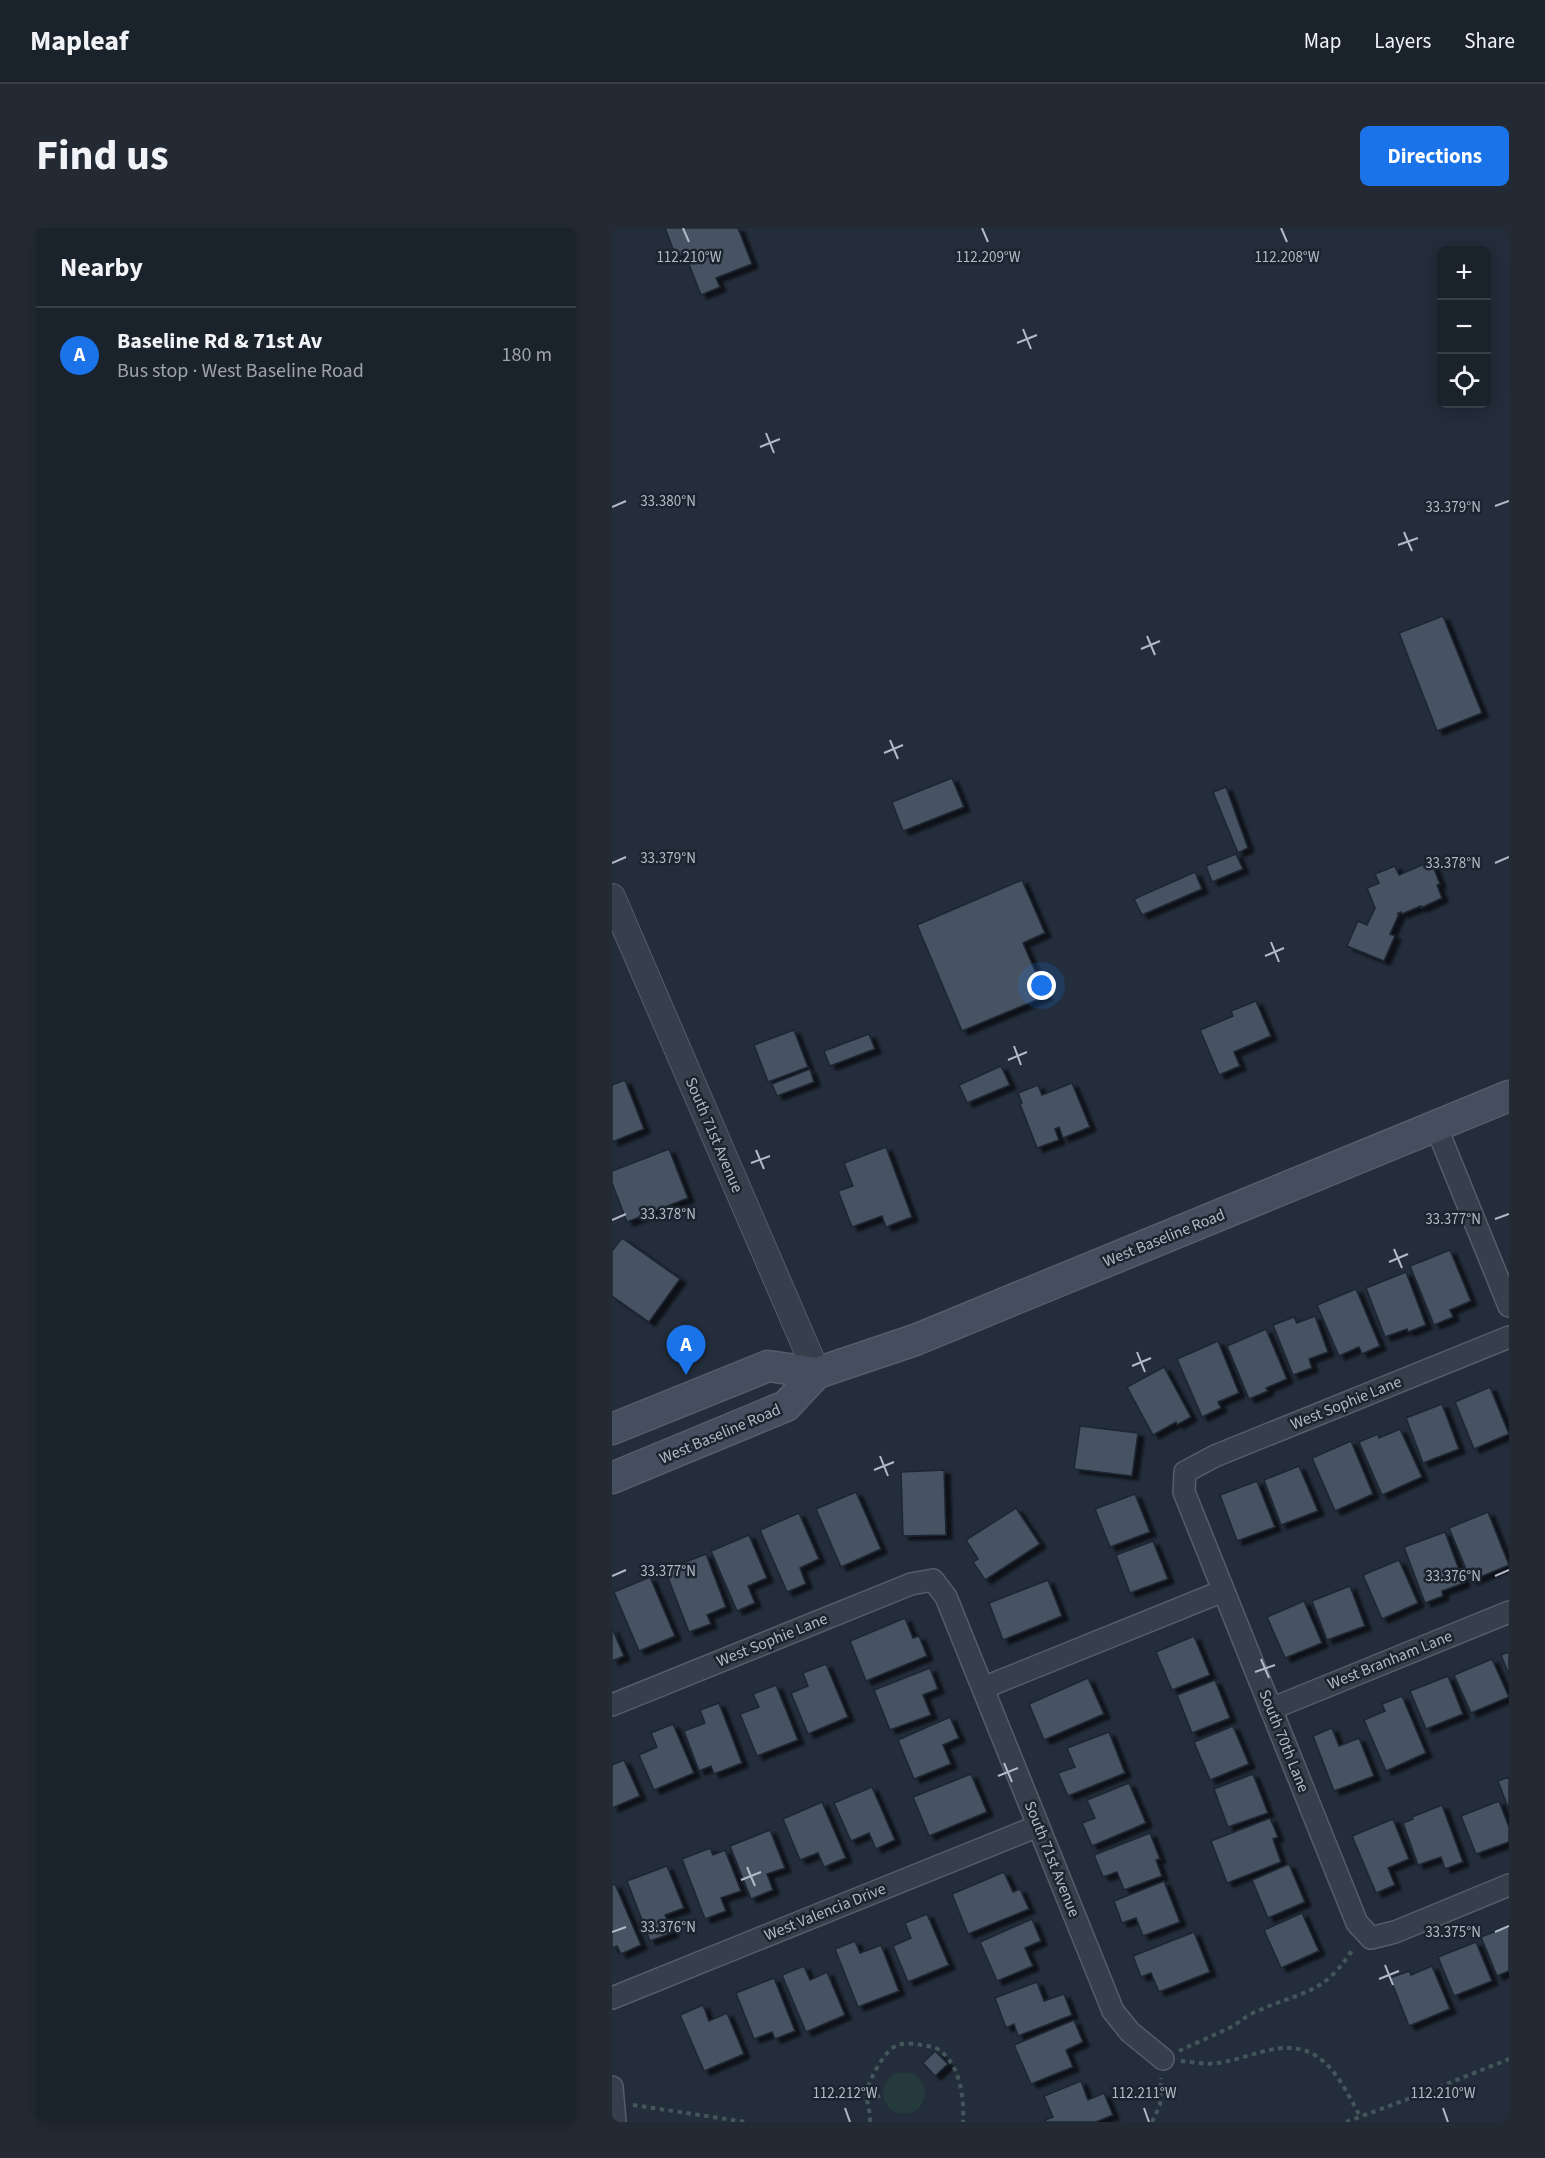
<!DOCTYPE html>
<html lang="en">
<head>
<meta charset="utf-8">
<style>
  body { margin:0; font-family:"Source Sans 3",sans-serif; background:#232a34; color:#f1f3f6 }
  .controls { position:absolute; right:18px; top:18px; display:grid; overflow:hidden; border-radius:9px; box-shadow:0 3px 15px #0003 }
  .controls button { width:54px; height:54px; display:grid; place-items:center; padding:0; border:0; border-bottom:2px solid #383f48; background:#1a222c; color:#f1f3f6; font:30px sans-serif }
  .you { position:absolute; left:430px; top:758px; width:21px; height:21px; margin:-15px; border:4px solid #fff; border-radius:50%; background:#1a73e8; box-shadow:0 0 0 9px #1a73e833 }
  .badge { display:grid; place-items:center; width:39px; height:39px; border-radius:50%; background:#1a73e8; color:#fff; font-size:20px; font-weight:700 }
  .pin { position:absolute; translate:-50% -50px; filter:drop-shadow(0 2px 3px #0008) }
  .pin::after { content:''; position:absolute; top:32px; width:21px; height:18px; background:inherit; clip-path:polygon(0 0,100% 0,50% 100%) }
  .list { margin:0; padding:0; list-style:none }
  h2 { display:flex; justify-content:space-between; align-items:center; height:78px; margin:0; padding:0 24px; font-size:26px }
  h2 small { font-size:20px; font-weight:400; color:#9fa4a9 }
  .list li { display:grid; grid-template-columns:39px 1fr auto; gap:18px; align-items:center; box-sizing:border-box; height:96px; padding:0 24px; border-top:2px solid #383f48 }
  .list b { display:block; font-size:22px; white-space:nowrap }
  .list p { margin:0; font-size:20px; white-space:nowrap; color:#9fa4a9 }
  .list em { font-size:20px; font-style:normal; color:#9fa4a9 }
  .icon { flex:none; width:33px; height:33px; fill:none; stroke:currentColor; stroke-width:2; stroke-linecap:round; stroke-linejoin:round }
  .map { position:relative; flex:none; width:897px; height:1894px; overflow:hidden; border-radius:9px }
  header { display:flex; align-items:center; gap:36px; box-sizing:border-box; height:84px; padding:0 30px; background:#1a222c; border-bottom:2px solid #383f48 }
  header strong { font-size:28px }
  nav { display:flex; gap:33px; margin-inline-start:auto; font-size:21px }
  .intro { display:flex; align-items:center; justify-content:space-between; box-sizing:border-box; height:144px; padding:0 36px }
  h1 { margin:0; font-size:42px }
  .button { padding:15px 27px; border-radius:9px; background:#1a73e8; color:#fff; font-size:21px; font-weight:700 }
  main { display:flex; gap:36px; padding:0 36px }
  aside { flex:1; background:#1a222c; border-radius:9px; box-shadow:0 3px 15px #0003 }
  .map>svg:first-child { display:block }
  .green { fill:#253a3c }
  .building { fill:#465262; stroke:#1e2632; stroke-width:1.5; filter:url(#shadow) }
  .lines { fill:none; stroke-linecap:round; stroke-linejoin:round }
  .minor-casing { stroke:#555d69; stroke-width:24 }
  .tertiary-casing { stroke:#555d69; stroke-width:28 }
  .secondary-casing { stroke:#555d69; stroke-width:33 }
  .path { stroke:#43575a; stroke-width:4; stroke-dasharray:4.5 4.5; stroke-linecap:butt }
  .minor { stroke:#373f4c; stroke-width:21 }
  .tertiary { stroke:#373f4c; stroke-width:26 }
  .secondary { stroke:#454e5e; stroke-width:30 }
  .ticks { fill:none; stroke:#b2bac7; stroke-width:2 }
  .labels { text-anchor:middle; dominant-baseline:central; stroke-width:5; stroke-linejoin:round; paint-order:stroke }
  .street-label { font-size:16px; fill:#b2bac7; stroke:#1c2430 }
  .ticks-label { font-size:15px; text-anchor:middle; fill:#b2bac7; stroke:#1c2430; stroke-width:5; stroke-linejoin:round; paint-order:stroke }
</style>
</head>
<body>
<header>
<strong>Mapleaf</strong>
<nav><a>Map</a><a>Layers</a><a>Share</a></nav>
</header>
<div class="intro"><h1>Find us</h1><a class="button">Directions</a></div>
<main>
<aside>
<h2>Nearby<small></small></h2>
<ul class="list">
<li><span class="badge">A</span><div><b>Baseline Rd &amp; 71st Av</b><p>Bus stop · West Baseline Road</p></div><em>180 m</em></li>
</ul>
</aside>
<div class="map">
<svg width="897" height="1894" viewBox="0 0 897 1894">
  <defs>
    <filter id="shadow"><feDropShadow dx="6" dy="4" stdDeviation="1.5" flood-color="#0009"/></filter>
  </defs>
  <rect width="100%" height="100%" fill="#232d3b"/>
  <!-- green -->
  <circle class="green" cx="292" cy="1865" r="21"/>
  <!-- building -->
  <g class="building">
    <polygon points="53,0 126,0 140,36 104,50 108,59 89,67 73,26 64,29"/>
    <polygon points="831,388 870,485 825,503 787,405"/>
    <polygon points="340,550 352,579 291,603 280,574"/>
    <polygon points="614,559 636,620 626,625 601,564"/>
    <polygon points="624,626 631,641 600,654 594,638"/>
    <polygon points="819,633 828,656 825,657 830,670 809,680 809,678 790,686 789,684 785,686 787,686 778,706 783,708 772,733 735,718 746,693 755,697 763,680 755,660 767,655 763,646 783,638 787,647"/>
    <polygon points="583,644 590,661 530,687 522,671"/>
    <polygon points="410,652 433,705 411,715 434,768 350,803 305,697"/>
    <polygon points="644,773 659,808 622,824 628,838 607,847 588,802 621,788 619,783"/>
    <polygon points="182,802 196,839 156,854 142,817"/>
    <polygon points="257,806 263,821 218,838 212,823"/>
    <polygon points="389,838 398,857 355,875 347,857"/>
    <polygon points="198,841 202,854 165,868 160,856"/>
    <polygon points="13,852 32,901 0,914 0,857"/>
    <polygon points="460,855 478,899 451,910 447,899 443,901 447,912 425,920 408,876 410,875 406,865 426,857 430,867"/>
    <polygon points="274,919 300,989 274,999 270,988 240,999 226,963 241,958 232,935"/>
    <polygon points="57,921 76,970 15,994 0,955 0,943"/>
    <polygon points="10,1010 68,1051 37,1094 0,1068 0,1023"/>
    <polygon points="838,1022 859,1073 838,1082 841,1089 822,1097 798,1038"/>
    <polygon points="794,1044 814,1097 796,1104 795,1101 773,1109 754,1060"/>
    <polygon points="744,1061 768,1118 750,1126 747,1119 727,1128 705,1077"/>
    <polygon points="703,1088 716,1124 697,1131 700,1140 681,1147 661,1097 682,1089 685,1095"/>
    <polygon points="654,1101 675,1151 654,1160 656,1163 637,1171 615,1118"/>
    <polygon points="606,1113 627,1165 606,1174 609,1180 590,1189 565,1131"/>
    <polygon points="552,1139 579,1189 565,1197 564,1194 541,1207 515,1159"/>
    <polygon points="878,1159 897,1206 862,1221 843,1174"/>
    <polygon points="830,1176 847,1221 811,1235 794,1190"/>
    <polygon points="468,1198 526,1205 520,1248 462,1241"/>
    <polygon points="788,1201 810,1249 770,1267 747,1214 766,1206 767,1210"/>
    <polygon points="739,1213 761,1266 723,1283 700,1230"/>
    <polygon points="687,1238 706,1283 669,1297 652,1252"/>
    <polygon points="332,1242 334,1307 291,1308 289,1244"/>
    <polygon points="645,1253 663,1299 625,1313 608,1267"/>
    <polygon points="244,1264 269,1321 229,1339 204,1281"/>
    <polygon points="523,1266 538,1304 498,1319 483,1281"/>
    <polygon points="404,1280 428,1316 373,1352 361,1334 366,1331 354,1312"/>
    <polygon points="876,1284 897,1337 859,1353 837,1300"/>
    <polygon points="187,1285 207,1331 188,1340 194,1356 175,1364 148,1302"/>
    <polygon points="833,1304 852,1355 830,1363 831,1368 813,1375 792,1319"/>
    <polygon points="137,1307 155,1350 136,1358 143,1375 125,1383 99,1323"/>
    <polygon points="541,1313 556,1351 518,1365 504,1327"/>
    <polygon points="94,1326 114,1379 95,1387 99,1396 77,1404 53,1342"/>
    <polygon points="787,1332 806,1375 770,1391 751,1347"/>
    <polygon points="38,1349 63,1408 27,1423 2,1364"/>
    <polygon points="436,1352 450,1388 391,1412 377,1375"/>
    <polygon points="738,1358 753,1398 715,1412 700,1373"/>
    <polygon points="692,1373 710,1415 673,1430 655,1389"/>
    <polygon points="293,1390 301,1410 307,1408 315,1428 254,1453 238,1413"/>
    <polygon points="0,1400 12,1428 0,1433"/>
    <polygon points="582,1408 598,1447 560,1462 544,1424"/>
    <polygon points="897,1424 897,1447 889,1427"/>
    <polygon points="880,1431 897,1469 859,1485 842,1447"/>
    <polygon points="214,1436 236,1489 196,1506 179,1465 196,1458 191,1445"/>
    <polygon points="318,1440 326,1461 311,1467 319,1487 278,1502 262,1462"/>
    <polygon points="836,1448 851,1486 814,1501 798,1463"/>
    <polygon points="476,1450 492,1486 432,1512 417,1476"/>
    <polygon points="603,1452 618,1490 580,1505 565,1467"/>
    <polygon points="164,1457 186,1512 145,1528 128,1486 147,1479 141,1466"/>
    <polygon points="790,1468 814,1525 774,1543 752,1492 773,1483 770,1476"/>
    <polygon points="107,1475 130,1535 102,1546 99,1538 87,1543 72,1503 93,1495 88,1482"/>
    <polygon points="338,1489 347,1510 331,1517 339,1536 302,1551 286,1512"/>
    <polygon points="61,1496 82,1545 42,1562 27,1527 45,1519 39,1505"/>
    <polygon points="621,1498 637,1536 598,1552 582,1514"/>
    <polygon points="720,1500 727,1518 747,1510 762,1548 722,1563 701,1508"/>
    <polygon points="497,1504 513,1545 456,1568 446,1545 463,1539 455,1520"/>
    <polygon points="12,1532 28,1568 0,1580 0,1537"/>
    <polygon points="359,1546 375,1584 317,1608 301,1569"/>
    <polygon points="641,1546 656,1585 616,1599 602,1561"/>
    <polygon points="897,1549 897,1582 886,1553"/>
    <polygon points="517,1555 534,1595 480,1618 470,1595 483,1590 475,1572"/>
    <polygon points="260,1559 283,1612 264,1621 257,1605 239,1613 222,1575"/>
    <polygon points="887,1573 897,1599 897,1614 864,1626 849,1588"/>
    <polygon points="210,1574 234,1630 212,1639 206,1625 188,1632 171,1591"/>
    <polygon points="830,1577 851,1634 833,1641 829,1629 806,1637 791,1595 801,1591 800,1589"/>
    <polygon points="658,1590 666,1609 661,1611 669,1634 615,1655 599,1613"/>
    <polygon points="781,1591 797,1631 776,1640 783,1657 764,1665 740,1608"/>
    <polygon points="158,1602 173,1640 155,1646 161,1662 139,1671 118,1618"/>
    <polygon points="538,1605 548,1631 544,1632 550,1648 512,1662 505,1644 491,1649 482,1627"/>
    <polygon points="98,1620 101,1627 113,1622 129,1663 109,1670 114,1683 93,1691 70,1631"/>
    <polygon points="677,1636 693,1674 656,1690 640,1652"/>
    <polygon points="55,1638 72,1680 53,1687 60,1705 38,1713 15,1653"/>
    <polygon points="392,1644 401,1664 408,1661 417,1681 356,1706 340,1666"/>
    <polygon points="552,1653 568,1694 531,1708 524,1690 510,1695 502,1673"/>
    <polygon points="3,1656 29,1717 9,1726 5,1718 0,1720 0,1657"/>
    <polygon points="690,1685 707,1723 669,1740 652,1702"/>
    <polygon points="315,1686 337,1737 296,1754 281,1718 299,1710 293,1695"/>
    <polygon points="420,1691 429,1713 413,1720 421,1738 385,1753 368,1714"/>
    <polygon points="897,1698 897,1743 885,1748 869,1709"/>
    <polygon points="582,1704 598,1744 547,1764 539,1745 529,1749 521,1728"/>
    <polygon points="243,1713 248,1725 269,1717 287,1763 246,1779 223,1721"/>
    <polygon points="864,1714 880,1753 842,1768 826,1729"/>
    <polygon points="192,1738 198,1752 215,1744 233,1787 194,1804 170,1747"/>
    <polygon points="820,1738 838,1781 797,1798 778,1750 797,1743 799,1747"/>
    <polygon points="162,1750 183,1803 163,1811 160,1804 142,1811 124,1765"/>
    <polygon points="425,1754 432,1773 452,1766 460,1787 406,1808 402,1796 394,1800 383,1770"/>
    <polygon points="91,1777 97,1793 115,1785 132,1826 92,1843 68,1787"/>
    <polygon points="462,1792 471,1814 454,1822 461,1839 419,1856 402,1817"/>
    <polygon points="323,1823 336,1836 323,1848 311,1835"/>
    <polygon points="469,1853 476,1872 492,1865 501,1887 484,1894 434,1894 433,1892 441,1889 432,1868"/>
  </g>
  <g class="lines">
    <defs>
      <g id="minor">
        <polyline points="824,898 897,1078"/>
        <polyline points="897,1109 603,1228 573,1244 572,1264 745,1695 759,1710 783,1704 897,1657"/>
        <polyline points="371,1460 611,1363"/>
        <polyline points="0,1477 299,1356 321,1352 334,1369 501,1783 518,1804 551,1831"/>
        <polyline points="659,1481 897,1384"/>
        <polyline points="0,1770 426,1598"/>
        <polyline points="0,1859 3,1894"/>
      </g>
      <polyline id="tertiary" points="0,669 205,1145"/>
      <g id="secondary">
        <polyline points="0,1201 156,1138 205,1145 303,1112 897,868"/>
        <polyline points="0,1250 174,1178 205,1145"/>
      </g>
    </defs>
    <!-- minor casing -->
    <use href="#minor" class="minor-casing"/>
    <!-- tertiary casing -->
    <use href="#tertiary" class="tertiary-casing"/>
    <!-- secondary casing -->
    <use href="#secondary" class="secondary-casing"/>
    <!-- path -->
    <g class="path">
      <path d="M567,1823C583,1815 601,1808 617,1800C626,1796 632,1789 641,1785C687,1763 712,1769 742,1719"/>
      <path d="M569,1833C581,1834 594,1837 606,1835C647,1829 684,1801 719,1841C731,1855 739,1872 748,1888"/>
      <polyline points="255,1871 271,1867"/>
      <polyline points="21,1877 134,1894"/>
      <path d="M258,1894C259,1883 253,1872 255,1862C258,1850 274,1820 286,1817C293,1815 302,1815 309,1817C317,1818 325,1819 331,1825C349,1842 352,1870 351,1894"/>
      <polyline points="540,1894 548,1877 549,1850"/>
      <polyline points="734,1894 812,1865 897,1831"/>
    </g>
    <!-- minor -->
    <use href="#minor" class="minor"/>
    <!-- tertiary -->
    <use href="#tertiary" class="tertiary"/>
    <!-- secondary -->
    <use href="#secondary" class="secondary"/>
  </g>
  <!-- ticks -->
  <path class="ticks" d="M71,0L77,14M370,0L376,14M669,0L675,14M411,101L419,121M405,115L425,107M154,205L162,225M148,219L168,211M883,278L897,273M0,279L14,273M792,304L800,323M786,317L806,310M535,408L543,427M529,421L548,413M278,512L286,531M272,525L291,517M0,635L14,629M883,635L897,629M659,714L667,734M653,728L672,720M402,818L409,837M396,832L415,824M144,922L152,941M139,935L158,928M883,991L897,986M0,992L14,986M782,1021L790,1040M777,1034L796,1026M525,1124L533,1144M520,1138L539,1130M268,1228L276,1248M262,1242L282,1234M0,1348L14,1342M883,1348L897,1342M649,1431L657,1450M643,1444L663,1437M392,1535L400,1554M386,1548L406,1540M135,1639L143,1658M129,1652L149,1644M0,1704L14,1699M883,1704L897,1698M773,1737L781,1757M767,1751L787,1743M233,1880L238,1894M532,1880L537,1894M831,1880L836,1894"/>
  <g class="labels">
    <!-- street labels -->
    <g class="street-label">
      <text transform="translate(102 907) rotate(67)">South 71st Avenue</text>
      <text transform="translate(552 1010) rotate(-22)">West Baseline Road</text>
      <text transform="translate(734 1175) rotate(-22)">West Sophie Lane</text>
      <text transform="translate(108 1206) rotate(-23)">West Baseline Road</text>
      <text transform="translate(160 1412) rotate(-22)">West Sophie Lane</text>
      <text transform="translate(778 1432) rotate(-22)">West Branham Lane</text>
      <text transform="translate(672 1513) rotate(68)">South 70th Lane</text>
      <text transform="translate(440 1631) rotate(68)">South 71st Avenue</text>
      <text transform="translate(213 1684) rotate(-22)">West Valencia Drive</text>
    </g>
  </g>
  <g class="ticks-label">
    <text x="77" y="34">112.210°W</text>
    <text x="376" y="34">112.209°W</text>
    <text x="675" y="34">112.208°W</text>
    <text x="56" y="278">33.380°N</text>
    <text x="841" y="284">33.379°N</text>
    <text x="56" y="635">33.379°N</text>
    <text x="841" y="640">33.378°N</text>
    <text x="56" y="991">33.378°N</text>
    <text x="841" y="996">33.377°N</text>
    <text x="56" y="1348">33.377°N</text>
    <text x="841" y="1353">33.376°N</text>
    <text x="56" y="1704">33.376°N</text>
    <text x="841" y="1709">33.375°N</text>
    <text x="233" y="1870">112.212°W</text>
    <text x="532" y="1870">112.211°W</text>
    <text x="831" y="1870">112.210°W</text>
  </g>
</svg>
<div class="controls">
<button>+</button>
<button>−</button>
<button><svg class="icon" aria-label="locate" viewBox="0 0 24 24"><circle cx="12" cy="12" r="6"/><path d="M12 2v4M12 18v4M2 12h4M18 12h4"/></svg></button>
</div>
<div class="you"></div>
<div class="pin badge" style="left:74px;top:1147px">A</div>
</div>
</main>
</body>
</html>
